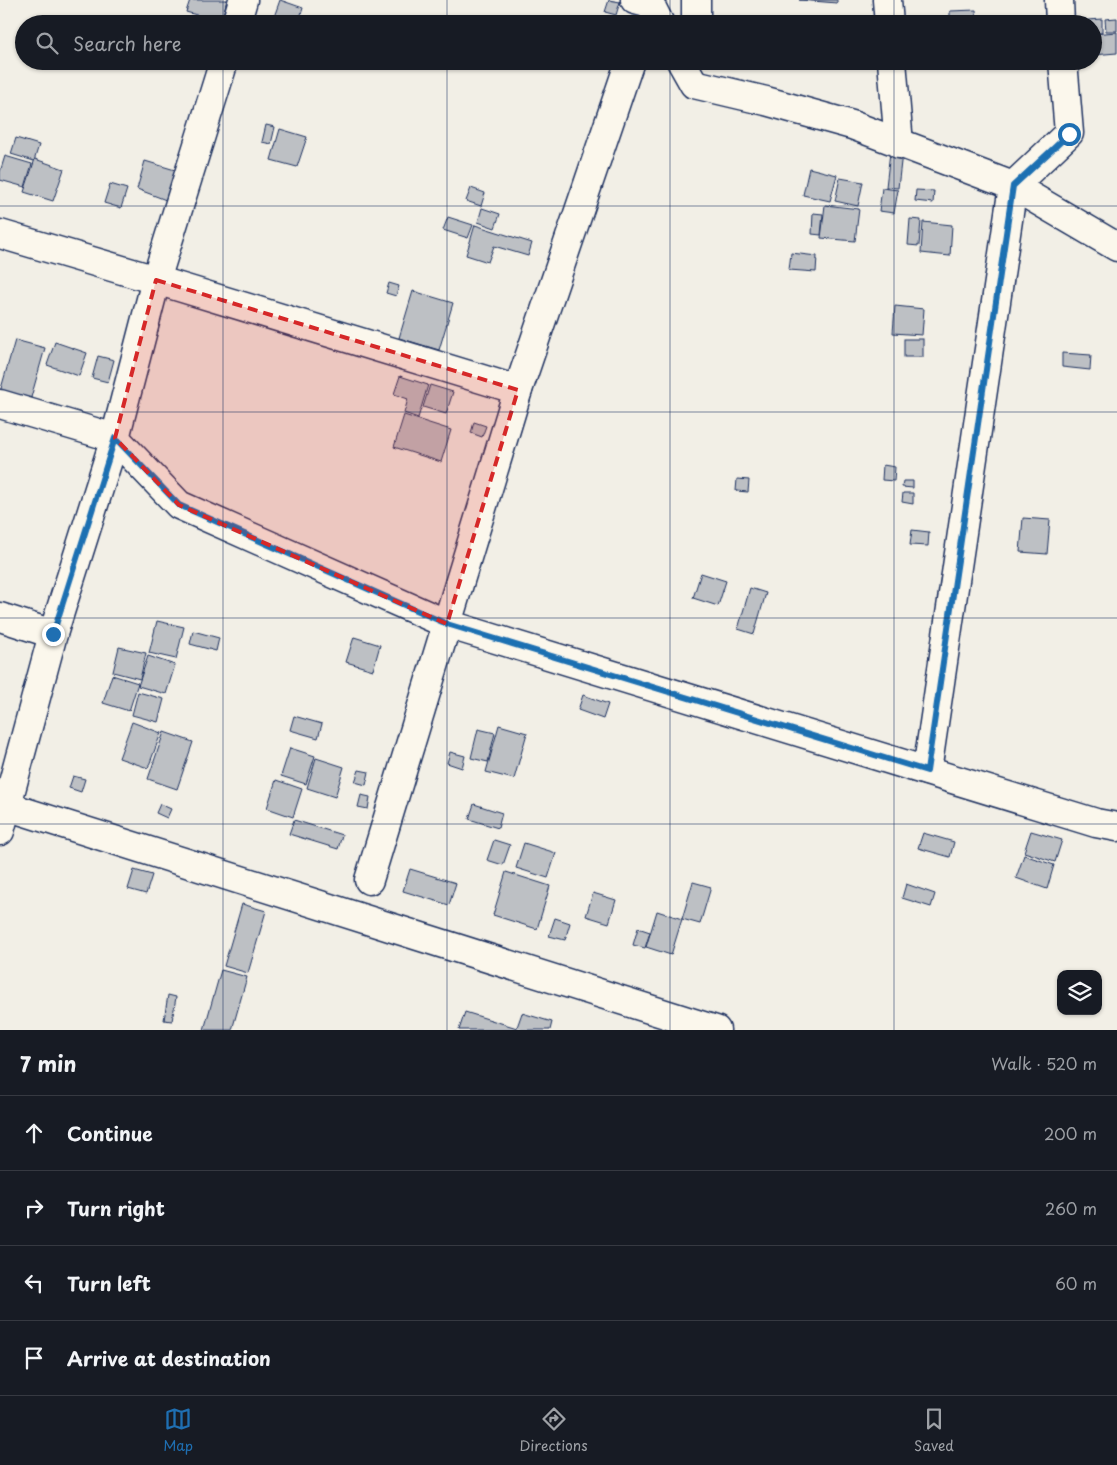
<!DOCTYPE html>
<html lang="en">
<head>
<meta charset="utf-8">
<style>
  body { margin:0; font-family:"Playpen Sans",sans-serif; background:#20242c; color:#f1f3f6 }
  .controls { position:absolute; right:15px; bottom:15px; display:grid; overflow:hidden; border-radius:10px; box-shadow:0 1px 4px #0004 }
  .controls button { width:45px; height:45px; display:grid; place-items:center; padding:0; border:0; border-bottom:1px solid #363941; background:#171b24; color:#f1f3f6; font:25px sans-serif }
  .stop { position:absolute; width:15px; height:15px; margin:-11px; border:4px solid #1f6fb2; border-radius:50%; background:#fff }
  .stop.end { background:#1f6fb2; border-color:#fff; box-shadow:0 1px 5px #0008 }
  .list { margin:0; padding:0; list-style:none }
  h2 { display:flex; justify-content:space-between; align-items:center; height:65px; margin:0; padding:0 20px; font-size:21px }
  h2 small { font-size:16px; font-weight:400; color:#9ea1a6 }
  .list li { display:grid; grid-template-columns:32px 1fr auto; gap:15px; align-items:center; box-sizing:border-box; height:75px; padding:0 20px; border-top:1px solid #363941 }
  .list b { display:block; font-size:19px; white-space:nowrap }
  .list em { font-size:16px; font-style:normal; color:#9ea1a6 }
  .icon { flex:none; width:28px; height:28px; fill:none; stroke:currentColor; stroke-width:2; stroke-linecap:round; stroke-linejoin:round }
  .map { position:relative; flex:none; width:1117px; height:1030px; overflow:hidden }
  .search { position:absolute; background:#171b24; box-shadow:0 1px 4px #0004; left:15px; right:15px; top:15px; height:55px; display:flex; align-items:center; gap:12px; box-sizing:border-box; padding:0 18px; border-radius:28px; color:#9ea1a6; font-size:19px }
  .sheet { height:365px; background:#171b24 }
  nav { display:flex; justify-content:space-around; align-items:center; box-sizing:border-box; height:70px; border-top:1px solid #363941; background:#171b24; font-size:14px; color:#9ea1a6 }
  nav a { display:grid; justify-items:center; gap:2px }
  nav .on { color:#1f6fb2 }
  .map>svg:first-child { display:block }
  .building { fill:#bdc0c4; stroke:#1b2f5e }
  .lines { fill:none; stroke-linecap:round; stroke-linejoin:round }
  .minor-casing { stroke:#1b2f5e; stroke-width:31 }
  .minor { stroke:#fbf7ec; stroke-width:28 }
  .route { stroke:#1f6fb2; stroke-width:6 }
  .marked { fill:#d62828; fill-opacity:0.2; stroke:#d62828; stroke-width:4; stroke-dasharray:10 6; stroke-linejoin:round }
  .grid { fill:none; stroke:#1b2f5e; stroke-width:1; stroke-opacity:0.55 }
</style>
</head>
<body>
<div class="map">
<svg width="1117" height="1030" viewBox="0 0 1117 1030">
  <rect width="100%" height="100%" fill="#f2efe6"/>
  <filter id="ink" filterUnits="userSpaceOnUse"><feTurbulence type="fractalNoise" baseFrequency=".02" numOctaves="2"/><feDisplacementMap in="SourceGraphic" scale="10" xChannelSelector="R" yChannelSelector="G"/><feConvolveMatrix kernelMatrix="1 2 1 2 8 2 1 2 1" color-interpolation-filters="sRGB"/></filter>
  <g filter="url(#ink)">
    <!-- building -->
    <g class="building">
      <polygon points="190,0 227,0 221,22 186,12"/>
      <polygon points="280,0 303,8 298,24 274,17"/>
      <polygon points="609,0 620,2 616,15 605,12"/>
      <polygon points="799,0 837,0 837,3"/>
      <polygon points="976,10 977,24 950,24 950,11"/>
      <polygon points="273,16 297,24 271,24"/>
      <polygon points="1117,18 1117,31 1106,31 1105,19"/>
      <polygon points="1086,19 1086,24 1075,24 1075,20"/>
      <polygon points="1102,19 1102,33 1093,33 1093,24 1088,24 1088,20"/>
      <polygon points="1117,32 1117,53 1093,55 1093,34"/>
      <polygon points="266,125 275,127 271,144 262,142"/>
      <polygon points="280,129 307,137 297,167 271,160"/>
      <polygon points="16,138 39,145 34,161 11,154"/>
      <polygon points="890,152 902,153 898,188 886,187"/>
      <polygon points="5,156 32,164 25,187 0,180 0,172"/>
      <polygon points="35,159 64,169 53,201 24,192"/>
      <polygon points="145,161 175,170 166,200 137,189"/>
      <polygon points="809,168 837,175 830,201 803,195"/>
      <polygon points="840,178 863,182 858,206 835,201"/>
      <polygon points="110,184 127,189 121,208 104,203"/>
      <polygon points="471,188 485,193 481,206 466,201"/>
      <polygon points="882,188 898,190 894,213 879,211"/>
      <polygon points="916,190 934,191 933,203 915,201"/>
      <polygon points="825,205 859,209 855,241 821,238"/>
      <polygon points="482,208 500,214 495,228 478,222"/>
      <polygon points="813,213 823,214 821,235 812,234"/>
      <polygon points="448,217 473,225 468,238 443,230"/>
      <polygon points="910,219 921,220 919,246 908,245"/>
      <polygon points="923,222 952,225 950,256 921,253"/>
      <polygon points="475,225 532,243 528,256 494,246 488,262 466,255"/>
      <polygon points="791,253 817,256 816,272 789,270"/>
      <polygon points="389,283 399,286 396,296 386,293"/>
      <polygon points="413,291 453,303 439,350 399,338"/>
      <polygon points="895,306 924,309 922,335 893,333"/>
      <rect x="904" y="339" width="19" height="18"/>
      <polygon points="15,340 45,348 30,401 0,392"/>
      <polygon points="55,342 87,353 79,376 47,365"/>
      <polygon points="1062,353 1091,355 1090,370 1062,367"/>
      <polygon points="98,356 114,360 108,382 92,378"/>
      <polygon points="400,376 428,385 418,418 404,413 408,399 394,394"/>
      <polygon points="430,385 453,392 446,414 423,407"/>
      <polygon points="404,415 451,430 441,462 394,447"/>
      <polygon points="474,422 486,426 482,437 471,433"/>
      <polygon points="883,465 895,467 894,481 882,480"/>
      <polygon points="737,479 749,480 748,492 736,491"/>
      <polygon points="903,481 913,481 913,488 902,487"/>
      <polygon points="903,493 913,493 913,504 902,502"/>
      <polygon points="1023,518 1050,520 1047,554 1020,552"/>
      <polygon points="912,530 929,532 928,546 910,545"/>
      <polygon points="701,573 726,581 718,606 693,598"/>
      <polygon points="750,588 766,593 754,634 738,629"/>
      <polygon points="157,621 184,627 176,659 149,653"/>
      <polygon points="193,631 219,638 216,651 190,644"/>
      <polygon points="354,637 380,645 373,670 346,662"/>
      <polygon points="119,647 146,653 140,679 113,672"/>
      <polygon points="148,656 175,665 166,694 138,686"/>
      <polygon points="112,675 138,683 129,711 103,703"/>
      <polygon points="138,692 164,699 158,722 132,715"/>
      <polygon points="583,695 608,704 603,719 578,710"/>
      <polygon points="294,716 322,724 318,738 290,730"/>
      <polygon points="132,722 161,733 148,768 119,758"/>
      <polygon points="499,725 527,733 514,779 486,772"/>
      <polygon points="478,729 495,733 488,762 471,758"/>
      <polygon points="164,732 193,742 177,789 148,779"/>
      <polygon points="290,748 315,756 306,784 281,776"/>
      <polygon points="450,752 465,756 462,768 447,763"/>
      <polygon points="316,758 344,767 335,797 307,788"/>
      <polygon points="359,770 369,772 366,785 355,782"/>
      <polygon points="73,776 85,779 81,792 69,788"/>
      <polygon points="276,780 302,789 293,817 267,808"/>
      <polygon points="361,795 370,797 368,809 358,807"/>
      <polygon points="160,804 171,809 167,818 156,813"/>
      <polygon points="474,804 502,813 498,828 469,819"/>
      <polygon points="294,820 342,835 338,849 289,834"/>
      <polygon points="1031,831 1062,840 1055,862 1024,852"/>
      <polygon points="923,833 954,842 950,857 918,848"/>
      <polygon points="494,840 510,845 503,865 487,860"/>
      <polygon points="524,843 556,853 548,878 516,868"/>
      <polygon points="1024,855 1054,865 1047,889 1016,878"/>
      <polygon points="410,869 456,883 449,905 403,891"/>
      <polygon points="134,870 152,875 146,894 128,889"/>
      <polygon points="506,872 550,886 537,929 493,915"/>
      <polygon points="693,882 711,887 700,924 682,919"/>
      <polygon points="906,884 935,894 931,907 902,898"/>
      <polygon points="593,893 616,900 609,923 586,916"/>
      <polygon points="242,904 266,911 248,973 224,966"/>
      <polygon points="657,911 682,919 671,955 646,947"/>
      <polygon points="555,918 570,923 565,940 549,936"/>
      <polygon points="638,928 650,932 645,948 633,945"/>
      <polygon points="221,970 247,977 232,1030 204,1030"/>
      <polygon points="168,995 176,997 172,1021 164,1020"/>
      <polygon points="465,1012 517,1028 516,1030 459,1030"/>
      <polygon points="522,1013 552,1022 550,1030 516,1030"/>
    </g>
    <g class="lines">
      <defs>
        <g id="minor">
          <polyline points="635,0 650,4 660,24"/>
          <polyline points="887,0 889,24"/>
          <polyline points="1059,0 1060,24"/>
          <polyline points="236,24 243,0"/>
          <polyline points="696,24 696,0"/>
          <polyline points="681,61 694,84 766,101 852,125 1013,186 1117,247"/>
          <polyline points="892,61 899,144"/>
          <polyline points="0,234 156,280 518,390"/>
          <polyline points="0,404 115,438 179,505 447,624 1096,823 1117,827"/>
          <polyline points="0,617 53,634"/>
          <polyline points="927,771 1013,186 1069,133 1063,61"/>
          <polyline points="0,804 716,1030"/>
          <polyline points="0,831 53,634 115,438 156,280 224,61"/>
          <polyline points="369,880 518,390 630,61"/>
        </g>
      </defs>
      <!-- minor casing -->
      <use href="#minor" class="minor-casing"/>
      <!-- minor -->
      <use href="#minor" class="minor"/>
    </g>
  </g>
  <g class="lines" filter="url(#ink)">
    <!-- route -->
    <polyline class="route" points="53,634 115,438 179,505 447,624 927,771 1013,186 1069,134"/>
  </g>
  <!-- marked area -->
  <path class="marked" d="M156,280L518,390L447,624L179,505L115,438Z"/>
  <!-- grid -->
  <path class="grid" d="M223,0V24M447,0V24M670,0V24M894,0V24M223,61V1030M447,61V1030M670,61V1030M894,61V1030M0,206H1117M0,412H1117M0,618H1117M0,824H1117"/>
</svg>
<div class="controls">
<button><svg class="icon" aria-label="layers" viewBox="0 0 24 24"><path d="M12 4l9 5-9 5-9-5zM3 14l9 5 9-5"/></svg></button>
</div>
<div class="stop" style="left:1069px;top:134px"></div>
<div class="stop end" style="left:53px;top:634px"></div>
<div class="search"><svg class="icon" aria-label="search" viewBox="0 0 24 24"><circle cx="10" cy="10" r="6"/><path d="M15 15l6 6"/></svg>Search here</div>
</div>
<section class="sheet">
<h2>7 min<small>Walk · 520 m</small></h2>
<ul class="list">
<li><svg class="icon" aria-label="ahead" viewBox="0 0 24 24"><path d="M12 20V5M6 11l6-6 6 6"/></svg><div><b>Continue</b></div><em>200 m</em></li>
<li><svg class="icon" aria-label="right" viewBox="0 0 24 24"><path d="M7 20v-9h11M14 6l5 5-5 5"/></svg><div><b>Turn right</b></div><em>260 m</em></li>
<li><svg class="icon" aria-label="left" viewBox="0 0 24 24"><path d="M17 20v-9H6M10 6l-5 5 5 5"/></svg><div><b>Turn left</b></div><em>60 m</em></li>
<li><svg class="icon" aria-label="arrive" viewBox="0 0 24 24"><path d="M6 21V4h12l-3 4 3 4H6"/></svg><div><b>Arrive at destination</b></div></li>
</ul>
</section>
<nav>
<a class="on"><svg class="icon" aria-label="map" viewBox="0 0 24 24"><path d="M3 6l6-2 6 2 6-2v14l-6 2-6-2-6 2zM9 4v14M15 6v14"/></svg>Map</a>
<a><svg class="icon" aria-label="directions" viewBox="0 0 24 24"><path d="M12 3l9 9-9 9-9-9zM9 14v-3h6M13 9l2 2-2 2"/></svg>Directions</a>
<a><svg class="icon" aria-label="saved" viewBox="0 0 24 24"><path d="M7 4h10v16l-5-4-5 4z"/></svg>Saved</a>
</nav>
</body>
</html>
